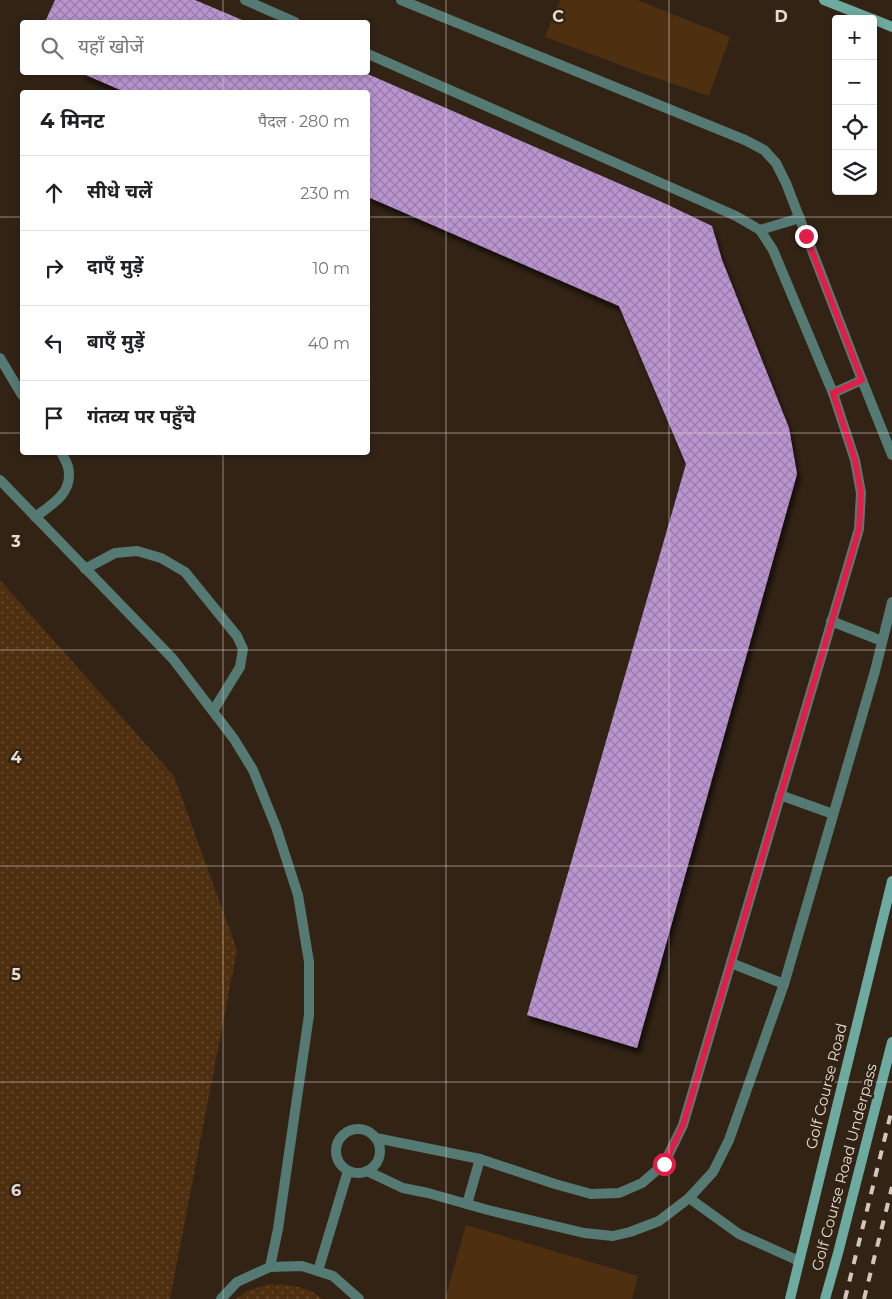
<!DOCTYPE html>
<html lang="hi">
<head>
<meta charset="utf-8">
<style>
  body { margin:0; font-family:Montserrat,"Noto Sans Devanagari",sans-serif; background:#f6f6f6; color:#202124 }
  .controls { position:absolute; right:15px; top:15px; display:grid; overflow:hidden; border-radius:5px; box-shadow:0 2px 8px #0003 }
  .controls button { width:45px; height:45px; display:grid; place-items:center; padding:0; border:0; border-bottom:1px solid #e0e0e0; background:#fff; color:#202124; font:25px sans-serif }
  .stop { position:absolute; width:15px; height:15px; margin:-11px; border:4px solid #e11d48; border-radius:50%; background:#fff }
  .stop.end { background:#e11d48; border-color:#fff; box-shadow:0 1px 5px #0008 }
  .list { margin:0; padding:0; list-style:none }
  h2 { display:flex; justify-content:space-between; align-items:center; height:65px; margin:0; padding:0 20px; font-size:21px }
  h2 small { font-size:16px; font-weight:400; color:#757577 }
  .list li { display:grid; grid-template-columns:32px 1fr auto; gap:15px; align-items:center; box-sizing:border-box; height:75px; padding:0 20px; border-top:1px solid #e0e0e0 }
  .list b { display:block; font-size:19px; white-space:nowrap }
  .list em { font-size:16px; font-style:normal; color:#757577 }
  .icon { flex:none; width:28px; height:28px; fill:none; stroke:currentColor; stroke-width:2; stroke-linecap:round; stroke-linejoin:round }
  .map { position:relative; flex:none; width:892px; height:1299px; overflow:hidden }
  .search { position:absolute; background:#fff; box-shadow:0 2px 8px #0003; left:20px; top:20px; width:350px; height:55px; display:flex; align-items:center; gap:12px; box-sizing:border-box; padding:0 18px; border-radius:5px; color:#757577; font-size:19px }
  .panel { position:absolute; background:#fff; box-shadow:0 2px 8px #0003; left:20px; top:90px; width:350px; height:365px; border-radius:5px }
  .map>svg:first-child { display:block }
  .grass { fill:url(#grass-dots) }
  .pitch { fill:#4e2f10 }
  .building { fill:url(#building-cross-hatch); filter:url(#shadow) }
  .lines { fill:none; stroke-linecap:round; stroke-linejoin:round }
  .lane { stroke:#557a73; stroke-width:10 }
  .street { stroke:#557a73; stroke-width:10 }
  .secondary { stroke:#6daa9f; stroke-width:10 }
  .rail { stroke:#d1c7bd; stroke-width:4; stroke-dasharray:9 9; stroke-linecap:butt }
  .route { stroke:#e11d48; stroke-width:6 }
  .grid { fill:none; stroke:#e6dcd3; stroke-width:1; stroke-opacity:0.55 }
  .labels { text-anchor:middle; dominant-baseline:central; stroke-width:5; stroke-linejoin:round; paint-order:stroke }
  .street-label { font-size:15px; fill:#e6dcd3; stroke:#322315 }
  .grid-label { font-size:16px; text-anchor:middle; font-weight:bold; fill:#e6dcd3; stroke:#322315; stroke-width:5; stroke-linejoin:round; paint-order:stroke }
</style>
</head>
<body>
<div class="map">
<svg width="892" height="1299" viewBox="0 0 892 1299">
  <defs>
    <pattern id="grass-dots" width="8" height="8" patternUnits="userSpaceOnUse" patternTransform="scale(1.25)"><rect width="8" height="8" fill="#4e2f10"/><path d="M2 2h.1M6 6h.1" fill="none" stroke="#684d32" stroke-width="1.8" stroke-linecap="round"/></pattern>
    <pattern id="building-cross-hatch" width="8" height="8" patternUnits="userSpaceOnUse" patternTransform="scale(1.25)"><rect width="8" height="8" fill="#ba94d1"/><path d="M0 0l8 8M0 8l8-8" fill="none" stroke="#977ba5"/></pattern>
    <filter id="shadow"><feDropShadow dx="3" dy="5.5" stdDeviation="2.5" flood-color="#0009"/></filter>
  </defs>
  <rect width="100%" height="100%" fill="#322315"/>
  <!-- grass -->
  <g class="grass">
    <polygon points="0,580 174,776 237,950 170,1299 0,1299"/>
    <path d="M270,1284C289,1285 308,1286 322,1299H236L247,1291Z"/>
  </g>
  <!-- pitch -->
  <g class="pitch">
    <polygon points="560,0 637,0 730,37 709,96 647,75 545,37"/>
    <polygon points="466,1225 638,1276 632,1299 445,1299"/>
  </g>
  <!-- building -->
  <g class="building">
    <polygon points="55,0 195,0 247,22 45,22"/>
    <polygon points="79,72 363,72 664,203 712,226 722,260 789,428 797,474 637,1048 527,1015 686,464 619,306 368,197 368,92 125,92"/>
  </g>
  <g class="lines">
    <!-- lane -->
    <g class="lane">
      <polyline points="0,358 22,395"/>
      <path d="M35,517C53,504 74,492 68,467C67,462 63,457 61,452"/>
      <polyline points="467,1204 480,1159"/>
    </g>
    <!-- street -->
    <g class="street">
      <polyline points="245,0 295,22"/>
      <polyline points="401,0 745,140 764,150 776,163 786,183 862,380 892,455"/>
      <polyline points="368,54 736,216 760,230 773,250 833,393 855,460 861,493 859,529 683,1125 664,1164 642,1183 619,1193 591,1194 555,1184 480,1159 376,1138"/>
      <polyline points="760,230 800,218"/>
      <polyline points="833,393 862,380"/>
      <polyline points="0,480 173,659 234,739 253,770 276,827 298,895 309,962 309,1015 278,1229 270,1267"/>
      <polyline points="85,569 115,553 137,551 161,558 185,572 237,636 243,649 240,667 213,711"/>
      <polyline points="831,621 882,641"/>
      <polyline points="780,795 833,814"/>
      <polyline points="731,963 784,984"/>
      <circle cx="358" cy="1151" r="22"/>
      <polyline points="367,1171 403,1188 428,1193 488,1210 584,1233 613,1236 630,1232 659,1221 689,1198 713,1172 729,1140 784,984 875,671 892,602"/>
      <polyline points="689,1198 739,1234 799,1261"/>
      <polyline points="318,1271 348,1171"/>
      <polyline points="221,1299 237,1282 270,1267 302,1266 333,1276 359,1299"/>
    </g>
    <!-- secondary -->
    <g class="secondary">
      <polyline points="824,0 872,19"/>
      <polyline points="873,19 892,27"/>
      <polyline points="790,1299 892,881"/>
      <polyline points="825,1299 838,1253 892,1042"/>
    </g>
    <!-- rail -->
    <g class="rail">
      <polyline points="845,1299 892,1109"/>
      <polyline points="864,1299 892,1187"/>
    </g>
  </g>
  <g class="lines">
    <!-- route -->
    <polyline class="route" points="664,1164 683,1125 859,529 861,493 855,460 833,393 862,380 806,236"/>
  </g>
  <!-- grid -->
  <path class="grid" d="M223,0V22M446,0V1299M669,0V1299M223,72V92M0,217H22M368,217H892M0,433H22M368,433H892M223,452V1299M0,650H892M0,866H892M0,1082H892"/>
  <g class="labels">
    <!-- street labels -->
    <g class="street-label">
      <text transform="translate(826 1086) rotate(-76)">Golf Course Road</text>
      <text transform="translate(844 1167) rotate(-75)">Golf Course Road Underpass</text>
    </g>
  </g>
  <g class="grid-label">
    <text x="558" y="22">C</text>
    <text x="781" y="22">D</text>
    <text x="16" y="547">3</text>
    <text x="16" y="763">4</text>
    <text x="16" y="980">5</text>
    <text x="16" y="1196">6</text>
  </g>
</svg>
<div class="controls">
<button>+</button>
<button>−</button>
<button><svg class="icon" aria-label="locate" viewBox="0 0 24 24"><circle cx="12" cy="12" r="6"/><path d="M12 2v4M12 18v4M2 12h4M18 12h4"/></svg></button>
<button><svg class="icon" aria-label="layers" viewBox="0 0 24 24"><path d="M12 4l9 5-9 5-9-5zM3 14l9 5 9-5"/></svg></button>
</div>
<div class="stop" style="left:664px;top:1164px"></div>
<div class="stop end" style="left:806px;top:236px"></div>
<div class="search"><svg class="icon" aria-label="search" viewBox="0 0 24 24"><circle cx="10" cy="10" r="6"/><path d="M15 15l6 6"/></svg>यहाँ खोजें</div>
<section class="panel">
<h2>4 मिनट<small>पैदल · 280 m</small></h2>
<ul class="list">
<li><svg class="icon" aria-label="ahead" viewBox="0 0 24 24"><path d="M12 20V5M6 11l6-6 6 6"/></svg><div><b>सीधे चलें</b></div><em>230 m</em></li>
<li><svg class="icon" aria-label="right" viewBox="0 0 24 24"><path d="M7 20v-9h11M14 6l5 5-5 5"/></svg><div><b>दाएँ मुड़ें</b></div><em>10 m</em></li>
<li><svg class="icon" aria-label="left" viewBox="0 0 24 24"><path d="M17 20v-9H6M10 6l-5 5 5 5"/></svg><div><b>बाएँ मुड़ें</b></div><em>40 m</em></li>
<li><svg class="icon" aria-label="arrive" viewBox="0 0 24 24"><path d="M6 21V4h12l-3 4 3 4H6"/></svg><div><b>गंतव्य पर पहुँचे</b></div></li>
</ul>
</section>
</div>
</body>
</html>
